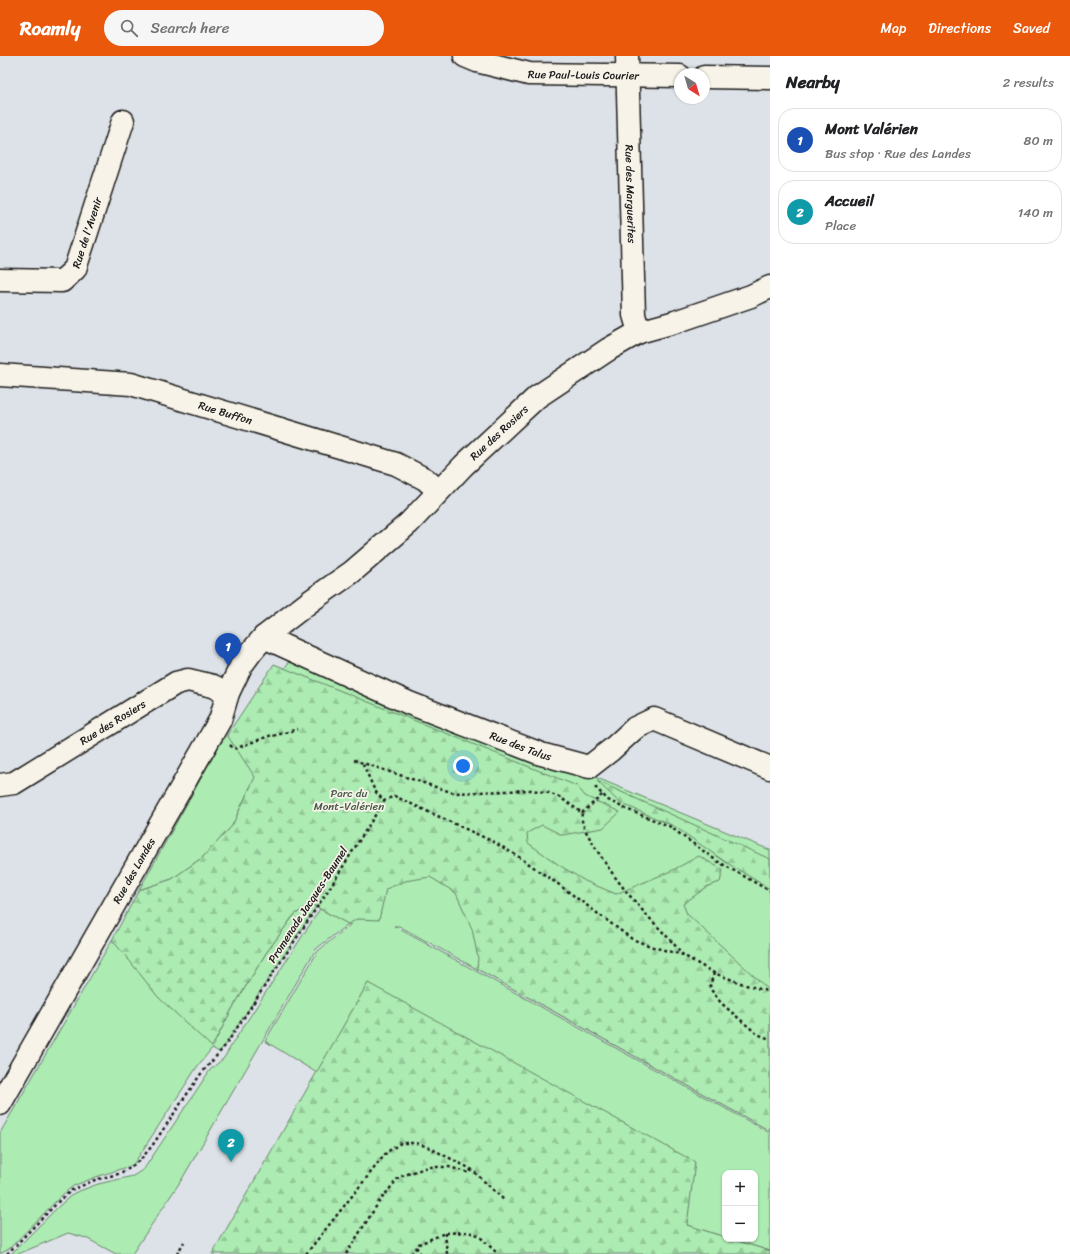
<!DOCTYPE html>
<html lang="en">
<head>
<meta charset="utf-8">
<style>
  body { margin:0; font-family:Sriracha,sans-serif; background:#f6f6f6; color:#202124 }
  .controls { position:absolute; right:12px; bottom:12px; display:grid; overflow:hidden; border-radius:8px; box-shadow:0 1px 3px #0004 }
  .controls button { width:36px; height:36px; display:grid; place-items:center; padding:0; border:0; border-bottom:1px solid #e0e0e0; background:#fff; color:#202124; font:20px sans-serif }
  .compass { position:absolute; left:674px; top:12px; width:36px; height:36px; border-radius:50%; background:#fff; box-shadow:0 1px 3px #0004; rotate:143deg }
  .you { position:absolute; left:463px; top:710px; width:14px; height:14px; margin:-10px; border:3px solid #fff; border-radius:50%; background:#1a73e8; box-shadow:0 0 0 6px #1a73e833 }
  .badge { display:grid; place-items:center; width:26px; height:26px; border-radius:50%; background:#ea580c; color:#fff; font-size:13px; font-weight:700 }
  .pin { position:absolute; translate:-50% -33px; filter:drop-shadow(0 1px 2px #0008) }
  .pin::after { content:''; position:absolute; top:21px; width:14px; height:12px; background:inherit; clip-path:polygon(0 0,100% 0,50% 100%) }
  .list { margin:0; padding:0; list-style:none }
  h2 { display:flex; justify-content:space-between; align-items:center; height:52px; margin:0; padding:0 16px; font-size:17px }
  h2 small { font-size:13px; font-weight:400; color:#757577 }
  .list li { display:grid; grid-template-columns:26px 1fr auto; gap:12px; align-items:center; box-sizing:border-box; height:64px; margin:0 8px 8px; padding:0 8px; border:1px solid #e0e0e0; border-radius:16px }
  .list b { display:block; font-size:15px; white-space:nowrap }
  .list p { margin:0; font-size:13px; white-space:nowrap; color:#757577 }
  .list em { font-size:13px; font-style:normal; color:#757577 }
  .icon { flex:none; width:22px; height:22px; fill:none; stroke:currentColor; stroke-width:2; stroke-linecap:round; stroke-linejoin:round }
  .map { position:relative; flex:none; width:770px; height:1198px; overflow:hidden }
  header { display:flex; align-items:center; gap:24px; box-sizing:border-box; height:56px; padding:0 20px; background:#ea580c; color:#fff }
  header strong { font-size:19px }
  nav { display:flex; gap:22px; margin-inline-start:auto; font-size:14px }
  .search { width:280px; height:36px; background:#f6f6f6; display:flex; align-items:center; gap:10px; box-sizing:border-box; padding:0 14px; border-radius:22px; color:#757577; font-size:15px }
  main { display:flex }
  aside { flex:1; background:#fff }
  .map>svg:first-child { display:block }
  .green { fill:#acebb2; stroke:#648467 }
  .forest { fill:url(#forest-firs); stroke:#648467 }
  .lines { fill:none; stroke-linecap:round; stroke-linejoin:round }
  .minor-casing { stroke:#1c1c1c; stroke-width:25 }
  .path { stroke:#1c1c1c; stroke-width:2.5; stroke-dasharray:3 3; stroke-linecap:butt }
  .minor { stroke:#f7f3e8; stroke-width:22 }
  .labels { text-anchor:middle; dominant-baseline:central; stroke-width:3.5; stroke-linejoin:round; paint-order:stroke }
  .street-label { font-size:11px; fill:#1c1c1c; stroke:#f7f3e8 }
  .park-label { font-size:11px; fill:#475a49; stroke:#f7f3e8 }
</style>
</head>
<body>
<header>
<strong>Roamly</strong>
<div class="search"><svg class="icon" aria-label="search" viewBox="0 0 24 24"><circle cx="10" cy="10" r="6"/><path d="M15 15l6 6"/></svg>Search here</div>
<nav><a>Map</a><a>Directions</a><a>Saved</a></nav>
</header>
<main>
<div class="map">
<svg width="770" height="1198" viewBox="0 0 770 1198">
  <defs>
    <pattern id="forest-firs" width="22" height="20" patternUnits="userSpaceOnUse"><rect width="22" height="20" fill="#acebb2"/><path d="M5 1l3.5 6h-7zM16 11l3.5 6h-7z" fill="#93c998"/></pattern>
  </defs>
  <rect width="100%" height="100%" fill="#dde2e8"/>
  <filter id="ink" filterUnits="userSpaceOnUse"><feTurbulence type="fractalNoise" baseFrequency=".025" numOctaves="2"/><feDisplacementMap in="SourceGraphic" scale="8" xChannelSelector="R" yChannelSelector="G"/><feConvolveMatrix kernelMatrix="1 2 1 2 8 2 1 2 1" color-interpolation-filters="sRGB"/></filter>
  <g filter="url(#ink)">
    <!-- green -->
    <g class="green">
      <polygon points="297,597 770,794 770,1075 399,870 394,870 770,1077 770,1195 731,1183 755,1183 755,1117 725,1117 725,1181 687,1169 368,927 317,1017 265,985 318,895 351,868 348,868 316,893 182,1123 132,1198 116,1198 86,1182 68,1177 18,1198 11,1198 59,1150 74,1137 98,1128 133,1120 144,1113 210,1014 224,1002 234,985 320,853 347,867 250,731 232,770 203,801 172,823 139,834 220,688"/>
      <polygon points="311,848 316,851 225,989 219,996 212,992 197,1011 133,1109 96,1121 73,1130 61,1140 9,1193 0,1198 0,1077 112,884 212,991 232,953 266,897 294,859"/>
    </g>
    <!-- forest -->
    <g class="forest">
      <polygon points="274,608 577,730 585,740 620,756 603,772 562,779 542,769 527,777 528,787 559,809 585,825 616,838 671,815 699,800 723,814 720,826 708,830 683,848 687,858 770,935 770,1075 477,913 478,902 472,873 456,837 430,821 405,825 386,833 379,864 358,863 348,868 311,848 294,859 266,897 232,953 212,991 158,941 129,904 112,884 139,834 172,823 203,801 232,770 255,721 227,679"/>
      <polygon points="597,725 770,803 770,833 724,805 674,770 620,747"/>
      <polygon points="368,927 695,1106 687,1169 725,1181 725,1183 731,1183 770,1195 770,1198 212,1198"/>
    </g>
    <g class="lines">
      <defs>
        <g id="minor">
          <path id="s1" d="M465,0L477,5L529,18L680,20"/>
          <path id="s2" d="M627,0L634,259L639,276"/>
          <polyline points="704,21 770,22"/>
          <path id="s3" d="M0,224L62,225L75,213L123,65"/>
          <path id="s4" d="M0,319L131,328L396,408L425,423L439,435"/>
          <path id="s5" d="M264,581L409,647L541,698L589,711L611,694L635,672L654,663L770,712"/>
          <path id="s6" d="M0,729L14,727L176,627L188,624L213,630L228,637"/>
          <path id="s7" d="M0,1048L220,664L228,637L241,610L252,595L264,581L312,544L352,516L409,467L464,409L537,341L609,293L639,276L675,266L751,240L770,231"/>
        </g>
      </defs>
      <!-- minor casing -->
      <use href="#minor" class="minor-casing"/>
      <!-- path -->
      <g class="path">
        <polyline points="230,689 234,693 272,679 273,680 298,673"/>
        <path d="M354,704L454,737L531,734L549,737L561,742L582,757C580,767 587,777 592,786C605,808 620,829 637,848C652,866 669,881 683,899"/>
        <polyline points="363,708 375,735 384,745"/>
        <polyline points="595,731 608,744 626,753 669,770 717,805 770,835"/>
        <polyline points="582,757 603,738"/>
        <polyline points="714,917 710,930 712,935 721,947 757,978 770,983"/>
        <polyline points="445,1177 447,1198"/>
        <polyline points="416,1191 421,1198"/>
        <polyline points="7,1198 60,1144 72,1134 95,1124 118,1118 130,1112 141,1103 152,1090 200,1019 225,990 329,833 384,745 394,740 492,785 519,801 558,828 632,883 653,891 683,899 714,917 746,929 770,936"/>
        <polyline points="177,1198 184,1186"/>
        <polyline points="306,1198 387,1096 401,1087 416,1087 428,1091 471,1113 505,1145"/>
        <polyline points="346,1198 379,1146 399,1121 428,1111 449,1111 470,1117 471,1113"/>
        <polyline points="411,1198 419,1188 445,1177 468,1176 478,1179 498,1198"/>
      </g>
      <!-- minor -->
      <use href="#minor" class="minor"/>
    </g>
  </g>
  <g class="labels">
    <!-- street labels -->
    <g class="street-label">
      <text stroke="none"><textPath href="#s1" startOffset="121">Rue Paul-Louis Courier</textPath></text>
      <text stroke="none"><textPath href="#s2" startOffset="138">Rue des Marguerites</textPath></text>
      <text stroke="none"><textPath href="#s3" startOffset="118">Rue de l'Avenir</textPath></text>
      <text stroke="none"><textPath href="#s4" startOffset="230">Rue Buffon</textPath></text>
      <text stroke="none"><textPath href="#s7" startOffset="850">Rue des Rosiers</textPath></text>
      <text stroke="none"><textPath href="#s6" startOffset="130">Rue des Rosiers</textPath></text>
      <text stroke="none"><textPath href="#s5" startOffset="279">Rue des Talus</textPath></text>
      <text stroke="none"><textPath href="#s7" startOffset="269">Rue des Landes</textPath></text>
      <text transform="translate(308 849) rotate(-57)">Promenade Jacques-Baumel</text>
    </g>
    <!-- park labels -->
    <g class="park-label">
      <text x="349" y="737">Parc du<tspan x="349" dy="13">Mont-Valérien</tspan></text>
    </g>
  </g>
</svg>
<div class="controls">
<button>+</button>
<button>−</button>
</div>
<svg class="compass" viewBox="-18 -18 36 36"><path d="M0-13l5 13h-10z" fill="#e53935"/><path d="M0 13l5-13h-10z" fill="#757577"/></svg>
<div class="you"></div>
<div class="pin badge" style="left:228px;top:610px;background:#1a4fb4">1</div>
<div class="pin badge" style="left:231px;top:1106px;background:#0f9aa8">2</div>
</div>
<aside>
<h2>Nearby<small>2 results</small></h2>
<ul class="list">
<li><span class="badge" style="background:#1a4fb4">1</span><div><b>Mont Valérien</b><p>Bus stop · Rue des Landes</p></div><em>80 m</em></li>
<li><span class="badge" style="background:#0f9aa8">2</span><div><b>Accueil</b><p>Place</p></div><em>140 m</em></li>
</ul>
</aside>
</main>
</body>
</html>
